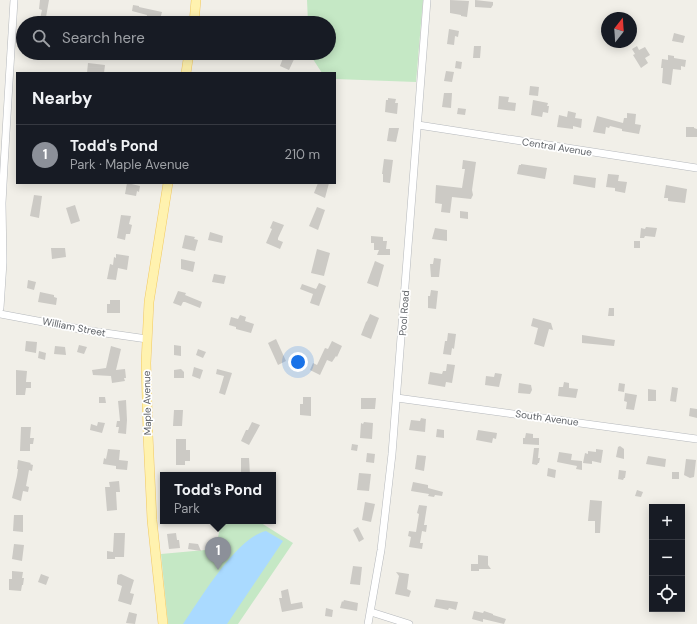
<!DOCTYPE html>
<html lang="en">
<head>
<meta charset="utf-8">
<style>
  body { margin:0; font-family:"DM Sans",sans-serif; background:#242831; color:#f1f3f6 }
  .controls { position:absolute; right:12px; bottom:12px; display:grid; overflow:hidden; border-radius:0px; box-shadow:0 2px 10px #0003 }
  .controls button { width:36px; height:36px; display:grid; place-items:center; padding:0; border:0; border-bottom:1px solid #363941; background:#171b24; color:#f1f3f6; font:20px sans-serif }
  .compass { position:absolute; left:601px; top:12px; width:36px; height:36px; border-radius:50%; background:#171b24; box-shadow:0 2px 10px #0003; rotate:17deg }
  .you { position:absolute; left:298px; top:362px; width:14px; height:14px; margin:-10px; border:3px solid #fff; border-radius:50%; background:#1a73e8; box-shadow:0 0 0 6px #1a73e833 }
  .badge { display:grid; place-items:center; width:26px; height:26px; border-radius:50%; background:#8c9099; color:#fff; font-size:13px; font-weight:700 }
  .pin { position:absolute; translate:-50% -33px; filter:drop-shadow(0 1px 2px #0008) }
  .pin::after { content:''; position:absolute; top:21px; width:14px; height:12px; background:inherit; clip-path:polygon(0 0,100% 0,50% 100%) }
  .popup { position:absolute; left:160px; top:472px; width:116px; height:52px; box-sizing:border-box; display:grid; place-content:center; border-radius:0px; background:#171b24; filter:drop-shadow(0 1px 3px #0005); font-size:13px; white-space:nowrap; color:#9ea1a6 }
  .popup b { font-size:15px; color:#f1f3f6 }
  .popup::after { content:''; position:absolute; left:50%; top:100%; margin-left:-8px; border:8px solid transparent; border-top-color:#171b24 }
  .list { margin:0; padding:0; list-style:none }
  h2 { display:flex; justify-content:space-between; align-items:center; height:52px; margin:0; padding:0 16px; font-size:17px }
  h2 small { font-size:13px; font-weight:400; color:#9ea1a6 }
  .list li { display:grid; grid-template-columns:26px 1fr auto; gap:12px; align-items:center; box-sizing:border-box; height:60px; padding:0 16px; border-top:1px solid #363941 }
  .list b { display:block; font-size:15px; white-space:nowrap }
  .list p { margin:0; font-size:13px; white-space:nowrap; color:#9ea1a6 }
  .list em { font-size:13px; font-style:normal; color:#9ea1a6 }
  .icon { flex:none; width:22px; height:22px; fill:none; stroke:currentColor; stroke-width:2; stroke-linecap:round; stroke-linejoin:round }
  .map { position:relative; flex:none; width:697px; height:624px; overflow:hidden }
  .search { position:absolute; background:#171b24; box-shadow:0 2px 10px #0003; left:16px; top:16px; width:320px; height:44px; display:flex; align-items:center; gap:10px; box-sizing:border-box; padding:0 14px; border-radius:22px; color:#9ea1a6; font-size:15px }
  .panel { position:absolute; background:#171b24; box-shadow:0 2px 10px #0003; left:16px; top:72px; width:320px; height:112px; border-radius:0px }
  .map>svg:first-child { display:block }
  .green { fill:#c5e8c5 }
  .water { fill:#aadaff }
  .building { fill:#cccac5 }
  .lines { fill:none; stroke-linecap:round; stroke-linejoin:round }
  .minor-casing { stroke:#b5b8bc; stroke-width:8 }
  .major-casing { stroke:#f2c960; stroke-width:10 }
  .minor { stroke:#fff; stroke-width:7 }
  .major { stroke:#fff2af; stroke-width:9 }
  .labels { text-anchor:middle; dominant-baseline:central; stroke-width:3.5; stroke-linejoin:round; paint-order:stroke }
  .street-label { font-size:10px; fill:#5f6368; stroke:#fff }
</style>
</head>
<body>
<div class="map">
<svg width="697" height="624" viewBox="0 0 697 624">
  <rect width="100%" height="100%" fill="#f1efe8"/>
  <!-- green -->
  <g class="green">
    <polygon points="307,0 423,0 416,82 335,79 335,73 322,73 309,53 329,53 329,23 308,23"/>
    <polygon points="221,521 258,521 293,543 238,624 168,624 161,554 216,549"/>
  </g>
  <!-- water -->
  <path class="water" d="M266,531L283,541L227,624H183C200,599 237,537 266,531Z"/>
  <!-- building -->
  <g class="building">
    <polygon points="40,0 49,0 45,23 39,23 42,10 39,9"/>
    <polygon points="450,0 469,1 467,17 461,16 461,15 450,13"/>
    <polygon points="475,0 493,2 493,5 491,8 475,7"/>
    <polygon points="133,5 139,6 139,7 162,12 159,23 149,23 150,20 146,20 147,15 132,11"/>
    <polygon points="449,29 459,31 458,37 455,36 454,45 447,44"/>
    <polygon points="674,33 685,36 683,43 672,41"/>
    <polygon points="474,46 481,46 480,58 473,58"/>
    <polygon points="637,46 639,50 645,47 650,55 645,58 648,63 641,68 633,55 635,54 632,49"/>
    <polygon points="272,53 292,53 296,55 289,70 280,66 283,58"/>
    <polygon points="668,55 674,56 674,58 686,60 685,67 681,66 681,70 673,69 671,85 662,83 663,68 661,68 662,59 668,60"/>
    <polygon points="456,61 462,62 461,69 455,68"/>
    <polygon points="88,63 105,65 104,73 87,73"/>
    <polygon points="446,71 454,72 452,82 444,81"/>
    <polygon points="530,86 539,87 538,96 529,95"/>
    <polygon points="444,93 452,93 451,108 442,107"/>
    <polygon points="499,96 509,97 508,102 516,103 515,111 498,109"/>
    <polygon points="388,98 396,99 395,103 398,103 397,114 385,112 386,100 388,100"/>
    <polygon points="533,100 548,103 547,106 549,106 548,113 543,112 542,117 531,115"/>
    <polygon points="458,108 466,109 465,115 457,114"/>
    <polygon points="568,111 576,113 575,118 582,119 581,128 573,126 573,129 557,127 559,115 567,117"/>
    <polygon points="627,113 636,114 635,124 641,125 639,134 622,131 622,129 610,126 609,128 606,127 605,134 593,132 597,116 623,123 624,118 627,118"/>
    <polygon points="686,127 694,127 694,128 697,129 697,137 686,137"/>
    <polygon points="389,128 399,128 396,142 387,141"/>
    <polygon points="384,159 393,160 390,183 383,182 383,174 382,174"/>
    <polygon points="463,160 476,162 472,190 473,195 471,199 452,197 450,213 441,212 442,204 435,203 436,185 462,188 465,169 462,169"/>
    <polygon points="521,164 547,168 545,179 517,174 519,165 521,165"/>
    <polygon points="608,174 619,175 618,181 627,182 625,193 615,191 615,188 606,187"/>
    <polygon points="574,175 596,178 595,188 573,184"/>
    <polygon points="127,183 140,186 139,192 137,191 136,196 125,194"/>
    <polygon points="318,183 329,183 325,198 314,193"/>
    <polygon points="666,185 687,189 685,203 668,201 668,198 664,198"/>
    <polygon points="34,195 42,196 39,218 30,216"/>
    <polygon points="75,205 80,221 71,224 66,208"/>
    <polygon points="317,207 325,210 318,230 309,226"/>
    <polygon points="460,211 468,212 468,219 460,218"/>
    <polygon points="121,215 131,216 129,224 132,225 130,234 126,234 125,240 117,238"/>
    <polygon points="273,221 284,225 278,238 278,240 283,242 280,249 266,243 272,229 270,228"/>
    <polygon points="646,227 657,228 655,237 645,236 644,238 640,238 641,228 645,229"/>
    <polygon points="435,228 447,230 447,241 432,239"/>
    <polygon points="210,232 223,236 222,243 208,240"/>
    <polygon points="185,235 195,237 194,239 198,240 195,251 182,248"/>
    <polygon points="371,236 383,237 383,241 387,241 386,249 390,249 390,255 377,255 379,250 374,250 374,243 371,243"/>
    <rect x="634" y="241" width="6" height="7"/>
    <polygon points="51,248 65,248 66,257 52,259"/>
    <polygon points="317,249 330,253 324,276 311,273"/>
    <polygon points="116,254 129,256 127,270 118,268 116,280 107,279 110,264 113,265 114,257 116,258"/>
    <polygon points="434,258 441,259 439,277 431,277 430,264 433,264"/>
    <polygon points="181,259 195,262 193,272 181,269"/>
    <polygon points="375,261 384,265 378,287 367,283"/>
    <polygon points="214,274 226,276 224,284 212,282"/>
    <polygon points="28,280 36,282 34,290 27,288"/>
    <polygon points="319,283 326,286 319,306 310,303 313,294 300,289 302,284 316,289"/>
    <polygon points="431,290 438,291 436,309 428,308 428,296 430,296"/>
    <polygon points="178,291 186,293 185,295 202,302 200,308 185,302 183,302 181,306 173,303"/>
    <polygon points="40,292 54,295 54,297 57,298 56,305 38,302"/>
    <polygon points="110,300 120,300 120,313 107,313 107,304 110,304"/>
    <polygon points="609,308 614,308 614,316 608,316"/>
    <polygon points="370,314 379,318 371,339 361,335 366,322 367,321"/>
    <polygon points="240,315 246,317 245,321 254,324 251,333 236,329 236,327 229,325 231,317 238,319"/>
    <polygon points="533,318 551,323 553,330 549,329 544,347 534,344 538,328 531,326"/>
    <polygon points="448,333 456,334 454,349 452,348 451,355 443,354 445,341 447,341"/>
    <polygon points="582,335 615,340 614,346 582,343"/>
    <polygon points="276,339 286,361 278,365 268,343"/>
    <polygon points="26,341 37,342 36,353 25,351"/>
    <polygon points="332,341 342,346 337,357 336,356 332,362 327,360 320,375 310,370 313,363 317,365 325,348 328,349"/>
    <polygon points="79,345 87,347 84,354 77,352"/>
    <polygon points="174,345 181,346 181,356 174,355"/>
    <polygon points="55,346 65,347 66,355 54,354"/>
    <polygon points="111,346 121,349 116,370 125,369 126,378 124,378 125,381 112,383 111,376 93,375 92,370 106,368"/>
    <polygon points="198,349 206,352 203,358 196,355"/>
    <polygon points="39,351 46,353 45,360 38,358"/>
    <polygon points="447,364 455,365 452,383 446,382 445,387 428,384 430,372 442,374 443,371 446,371"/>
    <polygon points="194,367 203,370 200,379 192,376"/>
    <polygon points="181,369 184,372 184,378 174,378 174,370"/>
    <polygon points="217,369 232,373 225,395 219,393 224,376 216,374"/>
    <polygon points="16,370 27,371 26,382 31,382 31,388 26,388 25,395 16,395"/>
    <polygon points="495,373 502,374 499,387 485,385 486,376 494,377"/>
    <polygon points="564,382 569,383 569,388 578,389 576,398 558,396 559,387 563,387"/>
    <polygon points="519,383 531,385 532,390 530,394 518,393"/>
    <polygon points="619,383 625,384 624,392 618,391"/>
    <polygon points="672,387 678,388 676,402 670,401"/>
    <polygon points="648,389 656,390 656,401 648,401"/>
    <polygon points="625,393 637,395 634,410 626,409 627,402 624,401"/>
    <polygon points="99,397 105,397 106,403 99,403"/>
    <polygon points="303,397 311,397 311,416 300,415 300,404 303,404"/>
    <polygon points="361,398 376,398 375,409 361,409"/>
    <polygon points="126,400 127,420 126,434 118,433 119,427 116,427 117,421 120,421 118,401"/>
    <polygon points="690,408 697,409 697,418 689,416"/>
    <polygon points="174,410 183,410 182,426 173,426"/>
    <polygon points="421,418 426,419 425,432 409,430 411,420 420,421"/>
    <polygon points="98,422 105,423 102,433 90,430 91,424 97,426"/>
    <polygon points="252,422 260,425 249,445 241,441 246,430 248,430"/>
    <polygon points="364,422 373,423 372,439 360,438 361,423 363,424"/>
    <polygon points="21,427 31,427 30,438 34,438 33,444 30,444 30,451 20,451"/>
    <polygon points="437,429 444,430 444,438 436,437"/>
    <polygon points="478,430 497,433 496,439 493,438 492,443 476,440"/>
    <polygon points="526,433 533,434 533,438 539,438 539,445 523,444 523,438 525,438"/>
    <polygon points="176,439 186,439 186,450 190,450 190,461 185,461 185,465 176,465"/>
    <polygon points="352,444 358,445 357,451 351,450"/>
    <polygon points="620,446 624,449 624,459 616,457 618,447"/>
    <polygon points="534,448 539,448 538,458 540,458 539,463 538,463 537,465 532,464"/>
    <polygon points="108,449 120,450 119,460 128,461 127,470 116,469 116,466 103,464 104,458 106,459"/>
    <polygon points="596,449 603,450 601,463 592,461 592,464 583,463 585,453 588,454 588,451 596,452"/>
    <polygon points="559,452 572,454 571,460 582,461 582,470 576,469 577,466 557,462"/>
    <polygon points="367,453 375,454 374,463 366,462"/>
    <polygon points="417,455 426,456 424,471 415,469"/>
    <polygon points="648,456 666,459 665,467 646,464"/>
    <polygon points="241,458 249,458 250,475 241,475"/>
    <polygon points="686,459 696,460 694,477 690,478 684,475"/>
    <polygon points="18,460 31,463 30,464 33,465 32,471 29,470 26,486 29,487 28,492 23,491 21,501 12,498 17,476 18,469 17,469"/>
    <polygon points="548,468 556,470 555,478 547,476"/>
    <polygon points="619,470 626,471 625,478 624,478 623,480 618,479"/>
    <rect x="672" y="472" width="7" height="7"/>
    <polygon points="359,473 371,474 369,491 357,490"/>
    <polygon points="119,481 120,492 116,492 117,510 107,511 105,487 110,487 109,482"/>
    <polygon points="413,482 428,485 428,488 443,492 442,496 435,495 434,497 428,496 429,494 411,491"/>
    <polygon points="637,490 643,492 641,497 635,496"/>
    <polygon points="590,500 602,501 600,533 595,533 595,521 588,521"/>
    <polygon points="365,502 375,504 371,522 362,520"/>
    <polygon points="419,505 427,506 424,525 427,525 426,532 422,531 420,543 423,543 422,549 409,547 411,537 408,536 409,531 416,532 419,514 417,513"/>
    <polygon points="14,515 23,515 23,532 13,531"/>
    <polygon points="358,527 364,539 359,542 353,530"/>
    <polygon points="114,533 125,533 124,557 115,557 115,559 107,559 107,551 113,552"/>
    <polygon points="176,533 177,540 179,540 180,548 169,549 167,534"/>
    <polygon points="189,543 198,544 201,551 188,549"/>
    <polygon points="14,544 24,545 22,561 12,559"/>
    <polygon points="478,555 488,556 488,565 491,569 479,569 479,571 471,571 471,564 478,564"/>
    <polygon points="353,566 362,567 360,585 350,584"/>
    <polygon points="12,571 23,572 22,578 24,578 23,585 22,585 21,591 9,590 9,579 12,579"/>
    <polygon points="396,572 409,574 407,589 411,591 409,597 395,594 399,576"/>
    <polygon points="41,574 49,577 46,585 38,582"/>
    <polygon points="121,574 134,580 130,593 134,594 131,605 118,601 122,586 117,584 117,581 118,575"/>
    <polygon points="288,589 291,604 302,602 303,608 282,612 279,598 282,598 281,591"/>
    <polygon points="436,599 458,602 456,610 449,608 448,610 434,607"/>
    <polygon points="344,600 358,603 357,611 340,608 342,601 343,602"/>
    <polygon points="326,608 333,610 332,617 325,616"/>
    <polygon points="474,611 483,613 484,611 493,614 493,615 506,619 504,624 483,619 483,622 472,619"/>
    <polygon points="129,612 137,614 135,624 126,623"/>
  </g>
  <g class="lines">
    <defs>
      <g id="minor">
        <polyline points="418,125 697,168"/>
        <polyline points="0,308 3,262 2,203 4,166 14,0"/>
        <polyline points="0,314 91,331 147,339"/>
        <polyline points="397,398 697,439"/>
        <polyline points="371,612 409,624"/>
        <polyline points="368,624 381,550 392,454 427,0"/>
      </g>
      <g id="major">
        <polyline points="194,23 196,0"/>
        <polyline points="186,73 189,53"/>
        <polyline points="163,624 152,520 148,435 146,363 149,302 168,183"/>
      </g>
    </defs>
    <!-- minor casing -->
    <use href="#minor" class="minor-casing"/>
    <!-- major casing -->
    <use href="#major" class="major-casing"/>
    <!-- minor -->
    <use href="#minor" class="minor"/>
    <!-- major -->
    <use href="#major" class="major"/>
  </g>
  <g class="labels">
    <!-- street labels -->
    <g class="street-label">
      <text transform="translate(557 147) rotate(9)">Central Avenue</text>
      <text transform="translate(404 313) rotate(-86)">Pool Road</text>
      <text transform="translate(74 327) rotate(11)">William Street</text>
      <text transform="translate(147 403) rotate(-91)">Maple Avenue</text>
      <text transform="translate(547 418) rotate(8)">South Avenue</text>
    </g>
  </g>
</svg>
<div class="controls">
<button>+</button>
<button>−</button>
<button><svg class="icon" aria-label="locate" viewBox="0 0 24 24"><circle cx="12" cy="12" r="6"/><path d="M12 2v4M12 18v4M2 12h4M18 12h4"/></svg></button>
</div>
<svg class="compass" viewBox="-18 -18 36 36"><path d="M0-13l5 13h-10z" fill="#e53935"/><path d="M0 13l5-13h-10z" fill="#9ea1a6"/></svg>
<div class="you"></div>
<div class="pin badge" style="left:218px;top:570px">1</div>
<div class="popup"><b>Todd's Pond</b>Park</div>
<div class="search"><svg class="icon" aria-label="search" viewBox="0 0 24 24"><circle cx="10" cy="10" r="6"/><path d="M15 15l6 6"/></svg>Search here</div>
<section class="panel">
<h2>Nearby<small></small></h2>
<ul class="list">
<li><span class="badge">1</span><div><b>Todd's Pond</b><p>Park · Maple Avenue</p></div><em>210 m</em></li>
</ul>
</section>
</div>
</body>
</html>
